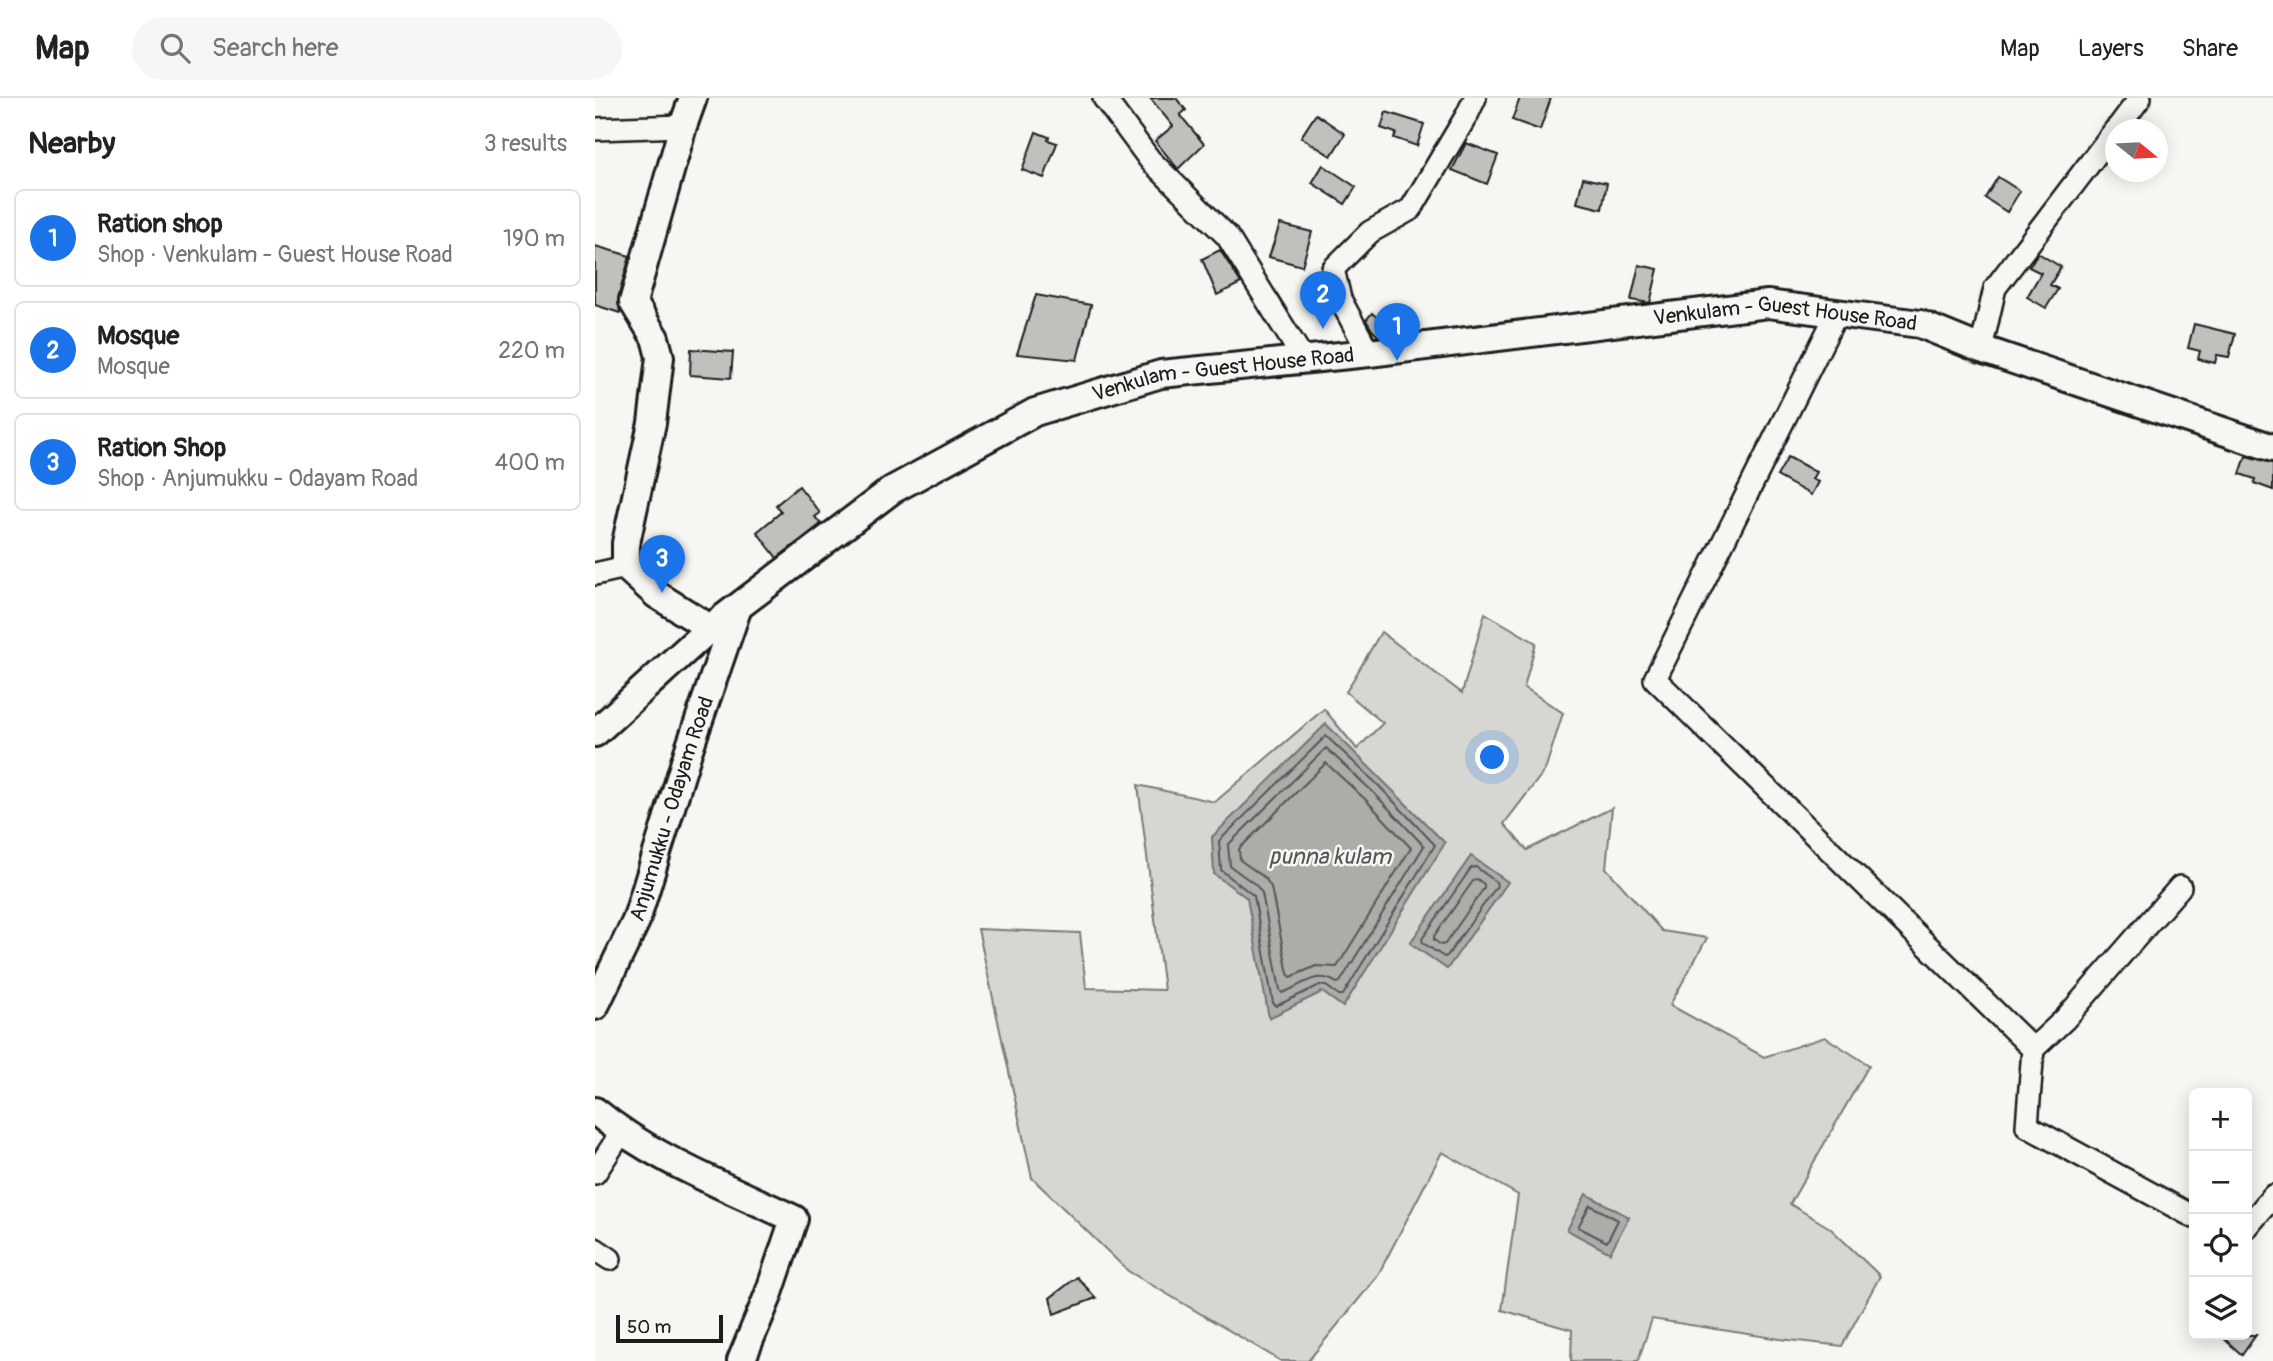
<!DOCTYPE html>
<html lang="en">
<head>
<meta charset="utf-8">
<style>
  body { margin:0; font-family:Pangolin,sans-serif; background:#f6f6f6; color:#222 }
  .controls { position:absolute; right:21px; bottom:21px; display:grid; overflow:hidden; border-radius:10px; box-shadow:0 4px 18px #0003 }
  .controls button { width:63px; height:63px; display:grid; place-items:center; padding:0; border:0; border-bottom:2px solid #e0e0e0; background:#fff; color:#222; font:35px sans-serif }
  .compass { position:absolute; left:1510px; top:21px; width:63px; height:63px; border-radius:50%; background:#fff; box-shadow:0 4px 18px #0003; rotate:108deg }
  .scale { position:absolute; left:21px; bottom:18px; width:107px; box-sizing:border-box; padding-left:7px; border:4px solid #1c1c1c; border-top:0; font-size:19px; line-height:24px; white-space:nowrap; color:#1c1c1c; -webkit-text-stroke:5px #f6f6f2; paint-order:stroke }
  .you { position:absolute; left:898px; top:660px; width:24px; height:24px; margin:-18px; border:5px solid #fff; border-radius:50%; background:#1a73e8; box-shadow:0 0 0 10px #1a73e833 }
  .badge { display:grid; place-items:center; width:46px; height:46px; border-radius:50%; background:#1a73e8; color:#fff; font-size:23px; font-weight:700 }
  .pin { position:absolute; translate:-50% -58px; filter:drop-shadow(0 2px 4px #0008) }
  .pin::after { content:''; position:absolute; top:37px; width:24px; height:21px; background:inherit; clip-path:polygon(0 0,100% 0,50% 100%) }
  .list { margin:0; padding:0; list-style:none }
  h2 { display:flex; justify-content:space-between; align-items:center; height:91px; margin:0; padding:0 28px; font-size:30px }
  h2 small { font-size:23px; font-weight:400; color:#767676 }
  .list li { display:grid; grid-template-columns:46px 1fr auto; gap:21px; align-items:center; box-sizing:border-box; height:98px; margin:0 14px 14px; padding:0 14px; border:2px solid #e0e0e0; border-radius:10px }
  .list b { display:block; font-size:26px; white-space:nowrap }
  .list p { margin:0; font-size:23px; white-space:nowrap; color:#767676 }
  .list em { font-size:23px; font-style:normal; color:#767676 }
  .icon { flex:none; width:38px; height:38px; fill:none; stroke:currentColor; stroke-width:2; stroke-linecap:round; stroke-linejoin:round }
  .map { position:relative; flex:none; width:1678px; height:1263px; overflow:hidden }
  header { display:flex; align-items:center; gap:42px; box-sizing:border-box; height:98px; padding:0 35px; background:#fff; border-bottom:2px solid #e0e0e0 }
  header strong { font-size:33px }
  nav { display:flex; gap:38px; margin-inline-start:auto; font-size:24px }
  .search { width:490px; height:63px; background:#f6f6f6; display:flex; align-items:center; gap:18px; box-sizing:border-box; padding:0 24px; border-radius:38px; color:#767676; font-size:26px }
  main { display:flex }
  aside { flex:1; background:#fff }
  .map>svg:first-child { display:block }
  .green { fill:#d6d6d2; stroke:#797977; stroke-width:2 }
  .water { fill:#acaca9; stroke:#727271; stroke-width:2 }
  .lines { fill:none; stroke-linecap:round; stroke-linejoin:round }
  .shore { stroke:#565654; stroke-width:2 }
  .building { fill:#c0c0bd; stroke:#1c1c1c; stroke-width:2 }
  .minor-casing { stroke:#1c1c1c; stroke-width:26 }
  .major-casing { stroke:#1c1c1c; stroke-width:32 }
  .minor { stroke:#f6f6f2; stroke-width:21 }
  .major { stroke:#f6f6f2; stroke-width:26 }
  .labels { text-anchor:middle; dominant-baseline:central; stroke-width:5; stroke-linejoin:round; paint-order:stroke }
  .street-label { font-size:21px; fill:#1c1c1c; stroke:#f6f6f2 }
  .water-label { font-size:23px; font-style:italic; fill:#565654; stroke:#f6f6f2 }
</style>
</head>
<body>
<header>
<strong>Map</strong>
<div class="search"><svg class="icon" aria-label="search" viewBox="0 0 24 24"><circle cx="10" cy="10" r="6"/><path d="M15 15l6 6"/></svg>Search here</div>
<nav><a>Map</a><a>Layers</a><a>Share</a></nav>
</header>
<main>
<aside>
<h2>Nearby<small>3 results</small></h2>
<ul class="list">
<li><span class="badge">1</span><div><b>Ration shop</b><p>Shop · Venkulam - Guest House Road</p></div><em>190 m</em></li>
<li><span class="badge">2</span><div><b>Mosque</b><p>Mosque</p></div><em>220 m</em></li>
<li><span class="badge">3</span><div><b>Ration Shop</b><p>Shop · Anjumukku - Odayam Road</p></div><em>400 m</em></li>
</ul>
</aside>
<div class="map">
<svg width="1678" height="1263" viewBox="0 0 1678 1263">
  <rect width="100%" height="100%" fill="#f6f6f2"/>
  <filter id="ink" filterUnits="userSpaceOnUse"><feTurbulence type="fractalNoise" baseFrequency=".0143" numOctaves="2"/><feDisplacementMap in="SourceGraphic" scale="14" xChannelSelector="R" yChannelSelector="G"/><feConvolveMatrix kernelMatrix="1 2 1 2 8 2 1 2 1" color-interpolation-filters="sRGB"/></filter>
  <g filter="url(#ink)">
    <!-- green -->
    <polygon class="green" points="890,515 941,545 929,589 968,615 950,672 909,726 932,752 1017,710 1011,770 1067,833 1112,840 1075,907 1169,959 1230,939 1274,967 1195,1106 1235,1130 1285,1178 1247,1248 1185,1241 1057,1221 1043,1263 976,1263 977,1232 907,1212 923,1097 847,1054 782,1179 713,1263 686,1263 533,1173 437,1080 383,831 485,835 491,890 569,892 543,687 620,704 729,611 762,651 788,625 751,594 786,534 867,595"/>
    <!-- water -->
    <g class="water">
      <polygon points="731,626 850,745 748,909 727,894 674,920 652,800 619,776 617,739"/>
      <polygon points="876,758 913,784 852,871 815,845"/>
      <polygon points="991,1096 1034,1119 1015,1155 972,1132"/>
    </g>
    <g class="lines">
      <!-- shore -->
      <g class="shore">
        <polygon points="731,638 784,688 840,747 748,897 744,897 731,888 725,887 681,908 678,905 659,798 626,772 624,743"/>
        <path d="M731,650L778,694L829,748L745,884L742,885C721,871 708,888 687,895L685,892L667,795L661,787L635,768L633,747Z"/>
        <polygon points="731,665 771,702 816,750 742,869 721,868 696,879 693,876 676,789 670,780 645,762 644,751"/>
        <polygon points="881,769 901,784 902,788 852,858 849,859 828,845 827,841 876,770"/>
        <polygon points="882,781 889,786 889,790 850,846 846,847 839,842 839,838 878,783"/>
        <polygon points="995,1107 1023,1122 1012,1144 983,1129"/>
      </g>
    </g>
    <!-- building -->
    <g class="building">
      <polygon points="555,0 581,0 591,12 585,17 609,46 583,71 560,43 578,28"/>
      <polygon points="925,0 956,0 945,32 917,22"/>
      <polygon points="791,14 829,26 822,48 799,40 801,35 786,30"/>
      <polygon points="721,16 750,36 736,58 706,39"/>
      <polygon points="441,34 454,39 453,42 462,45 449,80 427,72"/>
      <polygon points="871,45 903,57 892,86 857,72"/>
      <polygon points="728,67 761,89 750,106 717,85"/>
      <polygon points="1403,79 1425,93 1412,114 1390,100"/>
      <polygon points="988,80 1012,85 1007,111 982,105"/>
      <polygon points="685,126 717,134 707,168 674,159"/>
      <polygon points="0,148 35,158 23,200 25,215 0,207"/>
      <polygon points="625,152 646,185 622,197 607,161"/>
      <polygon points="1443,155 1466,169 1455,187 1463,191 1451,210 1432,199 1446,175 1434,169"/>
      <polygon points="1044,167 1063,171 1055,205 1036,202"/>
      <polygon points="441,197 496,207 482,262 422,256"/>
      <polygon points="777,215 793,229 808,228 809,235 783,238 777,232 771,222"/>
      <polygon points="1599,226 1640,236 1634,259 1622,257 1620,265 1603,261 1605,253 1593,250"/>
      <polygon points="96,251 138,254 136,280 95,277"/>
      <polygon points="1651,358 1678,365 1678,392 1659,385 1660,381 1645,376"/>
      <polygon points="1193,359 1221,374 1217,381 1223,384 1216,397 1182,378"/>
      <polygon points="204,388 225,415 220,419 226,426 182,460 162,434 186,414 181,407"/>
      <polygon points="482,1179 501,1200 459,1216 455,1200"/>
      <polygon points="1625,1237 1661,1237 1647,1257"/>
    </g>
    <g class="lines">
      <defs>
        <g id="minor">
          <polyline points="509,0 555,62 632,138 709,262"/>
          <polyline points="0,31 88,28"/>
          <polyline points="1521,32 1545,0"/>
          <polyline points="1242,215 1060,581 1438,951 1432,1028 1599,1119"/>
          <polyline points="1386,251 1400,190 1520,32"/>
          <polyline points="774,255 745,201 738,171 775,134 816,111 872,17 880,0"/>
          <polyline points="0,476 31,469"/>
          <polyline points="1438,951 1470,921 1585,789"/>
          <polyline points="0,1075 26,1035"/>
          <polyline points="1652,1129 1678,1098"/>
          <polyline points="0,1151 15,1161"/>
        </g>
        <g id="major">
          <polyline points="98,0 88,28 38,204 60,240 65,259 57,325 31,445 31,469 62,497 115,530"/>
          <path id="s1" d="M0,635L115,530L297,392L440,314L566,276L774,255L1173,206L1325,226L1386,251L1678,350"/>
          <path id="s2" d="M0,908L41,823L93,654L142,512"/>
          <path d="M0,1013C58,1061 132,1089 199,1121L173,1198L146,1263"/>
        </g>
      </defs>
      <!-- minor casing -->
      <use href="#minor" class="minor-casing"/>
      <!-- major casing -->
      <use href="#major" class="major-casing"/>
      <!-- minor -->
      <use href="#minor" class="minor"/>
      <!-- major -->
      <use href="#major" class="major"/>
    </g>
  </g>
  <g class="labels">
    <!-- street labels -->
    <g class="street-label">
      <text stroke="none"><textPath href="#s1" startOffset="1307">Venkulam - Guest House Road</textPath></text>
      <text stroke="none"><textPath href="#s1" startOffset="740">Venkulam - Guest House Road</textPath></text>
      <text stroke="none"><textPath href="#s2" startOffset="212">Anjumukku - Odayam Road</textPath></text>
    </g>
    <!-- water labels -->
    <g class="water-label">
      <text x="735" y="758">punna kulam</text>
    </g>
  </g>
</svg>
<div class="controls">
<button>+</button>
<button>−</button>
<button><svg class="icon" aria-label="locate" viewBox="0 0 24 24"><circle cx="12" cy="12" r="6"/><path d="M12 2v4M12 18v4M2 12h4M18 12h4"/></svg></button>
<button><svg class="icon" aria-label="layers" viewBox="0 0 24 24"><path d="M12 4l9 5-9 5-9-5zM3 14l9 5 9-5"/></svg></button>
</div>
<svg class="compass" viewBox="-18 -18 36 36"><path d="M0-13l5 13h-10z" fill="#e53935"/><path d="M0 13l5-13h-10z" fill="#767676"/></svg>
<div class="scale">50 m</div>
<div class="you"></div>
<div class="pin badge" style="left:802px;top:263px">1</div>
<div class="pin badge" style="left:728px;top:231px">2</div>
<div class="pin badge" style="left:67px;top:495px">3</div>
</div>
</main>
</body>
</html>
